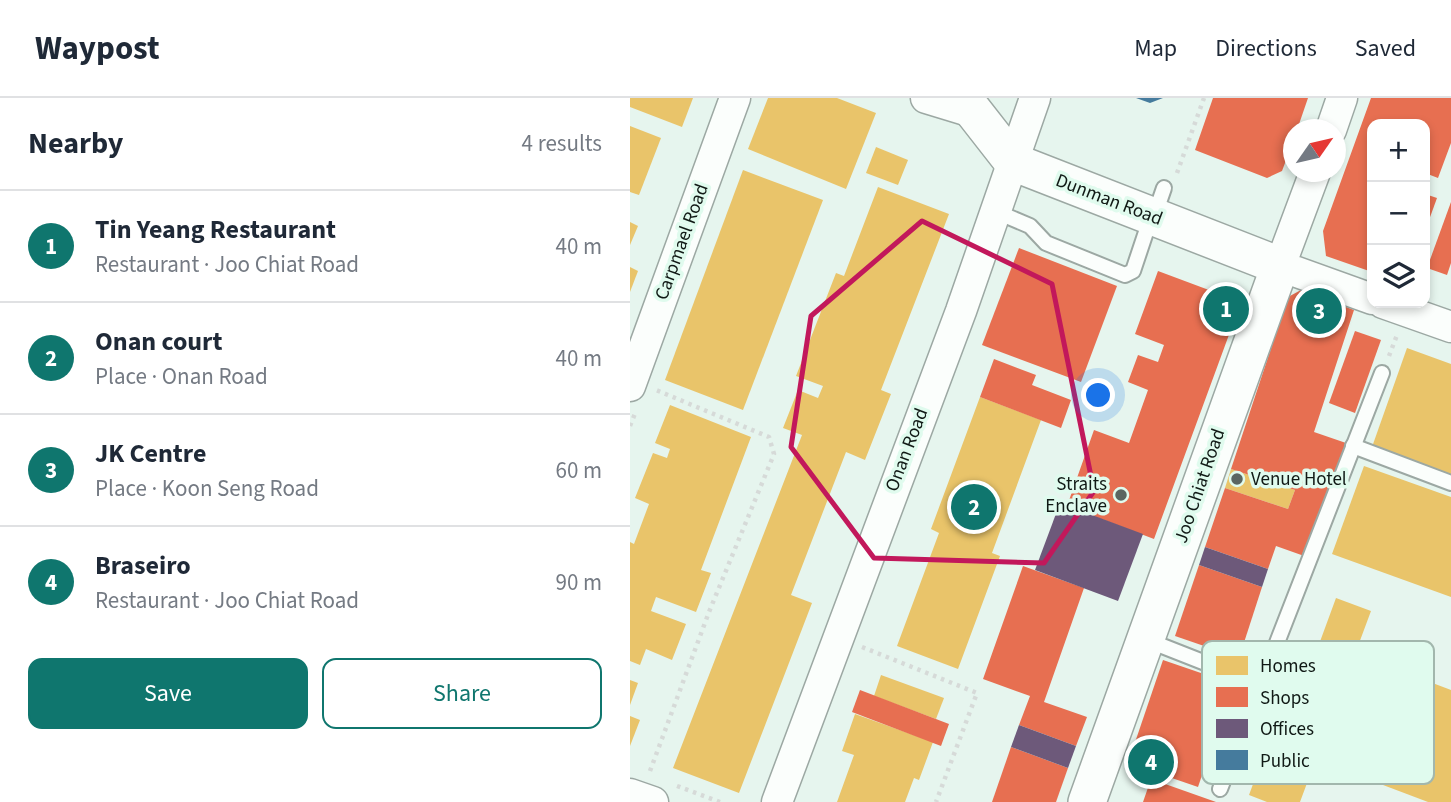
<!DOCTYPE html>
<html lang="en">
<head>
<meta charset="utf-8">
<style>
  body { margin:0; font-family:"Source Sans 3",sans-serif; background:#f6f6f7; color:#1f2937 }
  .controls { position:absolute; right:21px; top:21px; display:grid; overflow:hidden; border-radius:14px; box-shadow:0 4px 10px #0003 }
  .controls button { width:63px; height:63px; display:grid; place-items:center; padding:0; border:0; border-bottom:2px solid #e0e1e3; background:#fff; color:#1f2937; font:35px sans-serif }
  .compass { position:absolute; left:653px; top:21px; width:63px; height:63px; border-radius:50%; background:#fff; box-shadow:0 4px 10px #0003; rotate:56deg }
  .you { position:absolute; left:469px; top:298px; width:24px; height:24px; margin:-18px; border:5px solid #fff; border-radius:50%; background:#1a73e8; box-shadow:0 0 0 10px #1a73e833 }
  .badge { display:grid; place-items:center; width:46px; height:46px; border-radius:50%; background:#0f766e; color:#fff; font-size:23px; font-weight:700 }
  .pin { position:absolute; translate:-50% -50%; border:4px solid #fff; box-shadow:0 2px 7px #0006 }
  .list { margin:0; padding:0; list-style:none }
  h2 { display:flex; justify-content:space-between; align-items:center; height:91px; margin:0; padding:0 28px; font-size:30px }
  h2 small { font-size:23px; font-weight:400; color:#747a83 }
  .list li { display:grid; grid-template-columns:46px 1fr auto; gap:21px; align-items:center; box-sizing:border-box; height:112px; padding:0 28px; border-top:2px solid #e0e1e3 }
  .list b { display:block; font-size:26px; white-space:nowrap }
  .list p { margin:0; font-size:23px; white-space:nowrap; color:#747a83 }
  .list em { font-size:23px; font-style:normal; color:#747a83 }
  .actions { display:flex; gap:14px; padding:21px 28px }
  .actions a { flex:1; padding:16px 0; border:2px solid #0f766e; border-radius:14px; text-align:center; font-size:24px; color:#0f766e }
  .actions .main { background:#0f766e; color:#fff }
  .icon { flex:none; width:38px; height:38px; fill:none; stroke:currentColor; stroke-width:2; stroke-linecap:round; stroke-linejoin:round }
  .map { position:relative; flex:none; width:821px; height:704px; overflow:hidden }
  header { display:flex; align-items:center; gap:42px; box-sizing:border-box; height:98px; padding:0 35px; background:#fff; border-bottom:2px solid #e0e1e3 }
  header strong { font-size:33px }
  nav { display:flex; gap:38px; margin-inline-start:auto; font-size:24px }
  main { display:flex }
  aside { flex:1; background:#fff }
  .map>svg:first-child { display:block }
  .homes { fill:#e9c46a }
  .shops { fill:#e76f51 }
  .offices { fill:#6d597a }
  .public { fill:#457b9d }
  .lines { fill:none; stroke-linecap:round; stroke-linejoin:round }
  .service-casing { stroke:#9ca8a3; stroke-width:18 }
  .minor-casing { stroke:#9ca8a3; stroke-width:33 }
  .tertiary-casing { stroke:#9ca8a3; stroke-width:40 }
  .path { stroke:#d6dad8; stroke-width:4.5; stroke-dasharray:3.5 5; stroke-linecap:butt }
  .service { stroke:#fbfefc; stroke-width:14 }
  .minor { stroke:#fbfefc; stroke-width:30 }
  .tertiary { stroke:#fbfefc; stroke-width:37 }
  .marked { fill:none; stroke:#c2185b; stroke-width:5; stroke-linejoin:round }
  .poi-dot { fill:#5b6661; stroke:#e0fbee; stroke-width:2.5 }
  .labels { text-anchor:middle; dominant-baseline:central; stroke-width:7; stroke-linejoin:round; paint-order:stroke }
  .street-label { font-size:19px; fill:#101915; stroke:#e0fbee }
  .poi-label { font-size:19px; fill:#101915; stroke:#e0fbee; text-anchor:start }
  .key { fill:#e0fbee; stroke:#a2b7ad; stroke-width:2 }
  .key-label { font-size:19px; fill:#101915 }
</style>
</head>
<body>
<header>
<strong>Waypost</strong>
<nav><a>Map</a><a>Directions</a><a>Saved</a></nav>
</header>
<main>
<aside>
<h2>Nearby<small>4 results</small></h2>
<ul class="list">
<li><span class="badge">1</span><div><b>Tin Yeang Restaurant</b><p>Restaurant · Joo Chiat Road</p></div><em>40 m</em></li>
<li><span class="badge">2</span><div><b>Onan court</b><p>Place · Onan Road</p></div><em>40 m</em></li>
<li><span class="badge">3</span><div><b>JK Centre</b><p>Place · Koon Seng Road</p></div><em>60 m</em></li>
<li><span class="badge">4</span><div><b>Braseiro</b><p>Restaurant · Joo Chiat Road</p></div><em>90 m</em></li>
</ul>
<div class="actions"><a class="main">Save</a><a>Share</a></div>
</aside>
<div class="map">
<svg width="821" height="704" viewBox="0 0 821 704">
  <rect width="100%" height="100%" fill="#e6f5ee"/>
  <!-- homes -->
  <g class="homes">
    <polygon points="0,0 63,0 52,29 0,9"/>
    <polygon points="138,0 207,0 246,15 216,91 118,51"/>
    <polygon points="0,28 31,40 9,97 0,94"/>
    <polygon points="246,49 278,62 268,87 236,75"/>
    <polygon points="113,72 193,102 113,312 35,282"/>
    <polygon points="248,89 319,116 251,292 261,296 235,362 216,354 161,497 182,505 109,695 43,670 172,337 153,330 168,292 188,300 193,288 166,278 206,175 214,178"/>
    <polygon points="0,124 8,128 0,147"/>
    <polygon points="0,169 8,173 0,194"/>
    <polygon points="777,250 821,266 821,377 742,349"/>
    <polygon points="350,299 411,322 362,455 370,458 328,571 267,548 309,435 301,431"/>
    <polygon points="40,307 121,339 71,472 81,475 66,514 26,499 21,513 56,526 42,562 16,551 10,567 0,563 0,444 4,446 19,406 5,400 23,355 37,360 40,351 25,345"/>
    <polygon points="734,368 821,399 821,499 702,456"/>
    <polygon points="601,371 665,392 658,411 595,390"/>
    <polygon points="706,500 741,513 670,704 637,704 619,697 646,624 659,628"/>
    <polygon points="755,567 821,592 821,704 798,704 716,673"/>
    <polygon points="251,577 314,600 306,621 244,598"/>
    <polygon points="0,582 8,585 0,607"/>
    <polygon points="225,616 303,644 289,682 284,680 275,704 207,704 224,657 212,653"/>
    <polygon points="0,618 10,622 0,648"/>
  </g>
  <!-- shops -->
  <g class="shops">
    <polygon points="583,0 678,0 667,32 664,32 664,41 652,73 637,80 565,52"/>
    <polygon points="741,0 821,0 821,45 808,80 795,75 795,26 742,26 742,174 696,158 693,133"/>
    <polygon points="795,96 807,100 795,133"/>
    <polygon points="821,104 821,165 817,177 797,170"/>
    <polygon points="389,150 487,188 451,284 352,247"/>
    <polygon points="528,173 611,204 524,441 437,408 464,332 499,345 518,292 498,284 508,257 528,264 534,247 505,236"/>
    <polygon points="671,192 724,212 684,334 716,345 677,459 646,448 638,471 575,449 595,390 658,411 665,392 601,371 658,199"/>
    <polygon points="725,233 751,242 725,315 699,305"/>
    <polygon points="364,261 406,277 402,287 441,302 431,330 350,299"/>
    <polygon points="569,467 632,489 609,560 545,538"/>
    <polygon points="393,468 454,490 414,604 457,619 446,648 389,627 400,598 353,581"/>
    <polygon points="533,562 603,586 568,689 498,665"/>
    <polygon points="230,592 319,626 311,648 222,614"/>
    <polygon points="381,649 438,670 426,704 362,704"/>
    <polygon points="521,681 586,704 513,704"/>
  </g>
  <!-- offices -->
  <g class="offices">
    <polygon points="430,405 513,436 488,503 405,472"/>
    <polygon points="575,449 638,471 632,489 569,467"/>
    <polygon points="389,627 446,648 438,670 381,649"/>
  </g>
  <!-- public -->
  <polygon class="public" points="506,0 533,0 520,5"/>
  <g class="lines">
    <defs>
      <g id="service">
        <polyline points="367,114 400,128 416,145 495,177 503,173 521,119"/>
        <polyline points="524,119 534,90"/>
        <polyline points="723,348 821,385"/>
        <polyline points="517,542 629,586"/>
        <polyline points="590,691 752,275"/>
      </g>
      <g id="minor">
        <polyline points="296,0 342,14"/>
        <polyline points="701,32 712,0"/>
        <polyline points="685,74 650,168 742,201"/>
        <polyline points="753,205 821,229"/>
        <polyline points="0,288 105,0"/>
        <polyline points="0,696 23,704"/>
        <polyline points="147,704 331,213 405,0"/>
      </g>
      <polyline id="tertiary" points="333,0 383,64 650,168 457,704"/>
    </defs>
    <!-- service casing -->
    <use href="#service" class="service-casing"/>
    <!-- minor casing -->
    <use href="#minor" class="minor-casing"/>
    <!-- tertiary casing -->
    <use href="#tertiary" class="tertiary-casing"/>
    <!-- path -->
    <g class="path">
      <polyline points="547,75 574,0"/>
      <polyline points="759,258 767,237"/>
      <polyline points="0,328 6,313"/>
      <polyline points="232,549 347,595 306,704"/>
      <polyline points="20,673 79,514 144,356 139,339 26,292"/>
      <polyline points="47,688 90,704"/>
    </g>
    <!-- service -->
    <use href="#service" class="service"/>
    <!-- minor -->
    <use href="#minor" class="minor"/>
    <!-- tertiary -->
    <use href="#tertiary" class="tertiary"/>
  </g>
  <!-- marked area -->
  <path class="marked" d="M292,123L422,186L464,393L414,465L244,460L161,349L181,218Z"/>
  <!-- markers -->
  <g class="poi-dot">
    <circle cx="607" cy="381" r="7"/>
    <circle cx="491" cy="397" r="7"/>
  </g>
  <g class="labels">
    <!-- street labels -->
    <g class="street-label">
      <text transform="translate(479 102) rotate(21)">Dunman Road</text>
      <text transform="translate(52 144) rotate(-70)">Carpmael Road</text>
      <text transform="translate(277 352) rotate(-69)">Onan Road</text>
      <text transform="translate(570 388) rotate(-71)">Joo Chiat Road</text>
    </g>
    <!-- poi labels -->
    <g class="poi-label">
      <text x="621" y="381">Venue Hotel</text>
      <text x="477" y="386" text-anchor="end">Straits<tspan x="477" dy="22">Enclave</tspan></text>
    </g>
  </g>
  <!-- legend -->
  <rect x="572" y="543" width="232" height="143" rx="10" class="key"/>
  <rect x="586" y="558" width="32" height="19" fill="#e9c46a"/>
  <rect x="586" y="589" width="32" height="20" fill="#e76f51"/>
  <rect x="586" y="621" width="32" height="19" fill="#6d597a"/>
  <rect x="586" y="652" width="32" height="20" fill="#457b9d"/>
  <g class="key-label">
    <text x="630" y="574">Homes</text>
    <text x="630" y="606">Shops</text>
    <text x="630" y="637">Offices</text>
    <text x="630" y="669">Public</text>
  </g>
</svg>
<div class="controls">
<button>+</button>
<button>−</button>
<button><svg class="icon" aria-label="layers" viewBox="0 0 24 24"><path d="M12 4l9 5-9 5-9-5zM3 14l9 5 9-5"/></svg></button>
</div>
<svg class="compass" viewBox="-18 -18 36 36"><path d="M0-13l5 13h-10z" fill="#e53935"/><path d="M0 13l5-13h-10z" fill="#747a83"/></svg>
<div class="you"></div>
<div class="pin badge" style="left:596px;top:211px">1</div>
<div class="pin badge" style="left:344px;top:409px">2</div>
<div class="pin badge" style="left:689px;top:213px">3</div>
<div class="pin badge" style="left:521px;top:664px">4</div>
</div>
</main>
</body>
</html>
